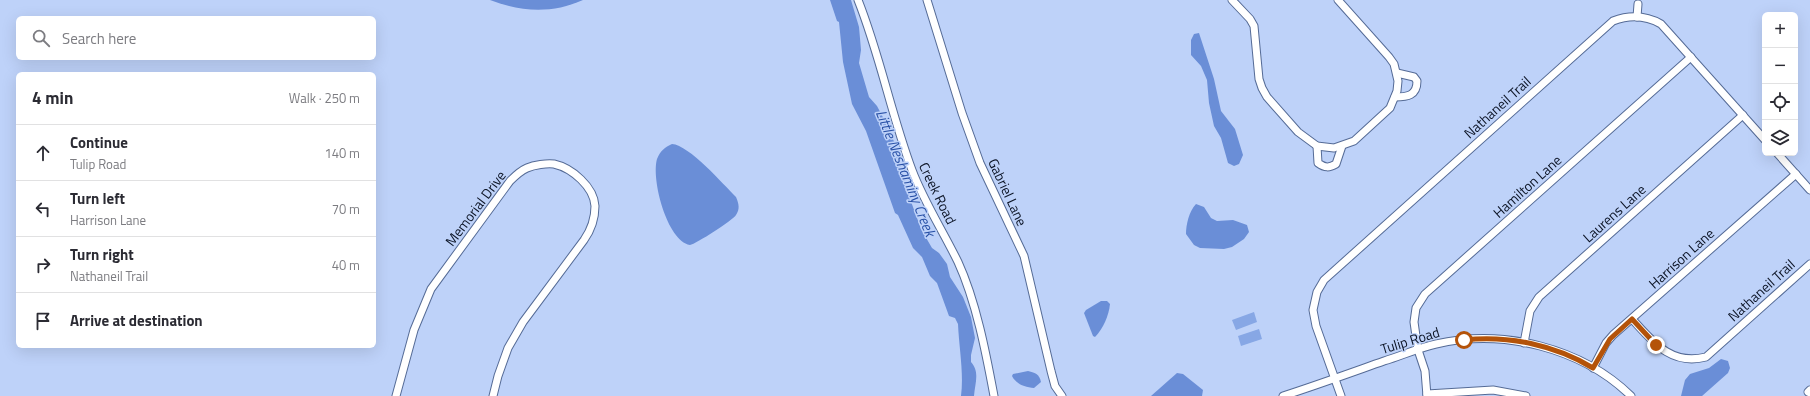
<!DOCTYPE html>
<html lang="en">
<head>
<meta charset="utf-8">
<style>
  body { margin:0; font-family:"Titillium Web",sans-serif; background:#f7f7f7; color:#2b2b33 }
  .controls { position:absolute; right:12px; top:12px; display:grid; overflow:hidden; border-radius:6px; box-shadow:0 4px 16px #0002 }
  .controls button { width:36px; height:36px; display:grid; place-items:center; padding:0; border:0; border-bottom:1px solid #e1e1e2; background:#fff; color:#2b2b33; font:20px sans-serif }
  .stop { position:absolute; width:12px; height:12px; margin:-9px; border:3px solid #b45309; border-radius:50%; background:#fff }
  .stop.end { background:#b45309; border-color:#fff; box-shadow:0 1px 4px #0008 }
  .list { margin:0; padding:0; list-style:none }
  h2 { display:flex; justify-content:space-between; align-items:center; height:52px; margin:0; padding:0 16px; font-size:17px }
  h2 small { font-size:13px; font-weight:400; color:#7c7c81 }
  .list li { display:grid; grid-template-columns:26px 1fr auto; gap:12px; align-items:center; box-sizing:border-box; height:56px; padding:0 16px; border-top:1px solid #e1e1e2 }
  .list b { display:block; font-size:15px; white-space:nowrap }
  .list p { margin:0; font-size:13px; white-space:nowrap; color:#7c7c81 }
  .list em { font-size:13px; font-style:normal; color:#7c7c81 }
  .icon { flex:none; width:22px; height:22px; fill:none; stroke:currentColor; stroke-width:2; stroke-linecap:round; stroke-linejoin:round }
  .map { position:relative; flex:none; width:1810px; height:396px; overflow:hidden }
  .search { position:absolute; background:#fff; box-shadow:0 4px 16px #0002; left:16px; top:16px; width:360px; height:44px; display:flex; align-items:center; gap:10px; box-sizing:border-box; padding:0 14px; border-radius:6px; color:#7c7c81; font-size:15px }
  .panel { position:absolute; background:#fff; box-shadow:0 4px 16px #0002; left:16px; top:72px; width:360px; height:276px; border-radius:6px }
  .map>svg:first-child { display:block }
  .garden { fill:#87a7e5 }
  .water { fill:#6a8ed7 }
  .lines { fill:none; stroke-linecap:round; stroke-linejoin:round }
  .minor-casing { stroke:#556b96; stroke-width:9 }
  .minor { stroke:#fff; stroke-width:7 }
  .route { stroke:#b45309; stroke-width:5 }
  .labels { text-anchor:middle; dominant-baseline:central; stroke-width:3; stroke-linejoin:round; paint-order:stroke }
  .street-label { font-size:14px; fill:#0b1324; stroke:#bed2f9 }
  .water-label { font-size:15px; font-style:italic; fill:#2850a6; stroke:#bed2f9 }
</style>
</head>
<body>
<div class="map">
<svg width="1810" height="396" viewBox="0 0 1810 396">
  <rect width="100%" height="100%" fill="#bed2f9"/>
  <!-- garden -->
  <g class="garden">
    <polygon points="1254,312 1257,322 1236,330 1232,320"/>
    <polygon points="1259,329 1262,339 1241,346 1238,336"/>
  </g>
  <!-- water -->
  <g class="water">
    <path d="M490,0H583C552,14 521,12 490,0Z"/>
    <path d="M830,0H851L859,27L861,50L859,63L869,97L877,106L888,127L897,149L909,196L921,229L932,248L939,253L947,264L950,277L963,297L971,317L975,338L971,355V362C980,372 975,383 974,396H961C964,373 959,348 958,324L955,318L949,316L937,283L930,276L922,257L913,248L898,215L895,213L866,131L852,104L843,62L839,22L837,21Z"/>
    <polygon points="1199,33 1214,79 1221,111 1235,129 1243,155 1239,164 1234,166 1228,163 1221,138 1214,126 1209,103 1207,80 1201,66 1191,55 1191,40 1194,34"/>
    <path d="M672,144C689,145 723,184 736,197C739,204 740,209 736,215C733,220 696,244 690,245C667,241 651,179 657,159C660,151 665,147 672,144Z"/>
    <path d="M1196,204L1204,207L1211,218L1217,221L1233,220L1247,225L1249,232L1244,239L1232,247L1224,249L1200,248L1194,245L1186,234C1186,225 1189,211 1196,204Z"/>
    <path d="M1101,301H1107L1110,304C1109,315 1103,329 1095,337L1093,336L1084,313L1086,310Z"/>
    <polygon points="1721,359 1728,361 1730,368 1728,373 1702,396 1681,396 1685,380 1690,374 1709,368"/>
    <path d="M1028,371C1036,373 1039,374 1041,382L1034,388C1025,387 1017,385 1012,376L1013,374Z"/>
    <polygon points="1177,373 1183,374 1203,390 1202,396 1151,396"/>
  </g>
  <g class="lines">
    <defs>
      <g id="minor">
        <path d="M858,0C880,55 891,114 912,170C924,202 943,231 958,262C976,301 986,353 994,396"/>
        <polyline points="927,0 962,113 980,163 1024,256 1051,371 1055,386 1062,396"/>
        <polyline points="1232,0 1250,19 1254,26 1259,79 1262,88 1267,97 1298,132 1317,146 1334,148 1354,141 1390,108 1397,91 1398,81 1394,64 1389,57 1338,0"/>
        <polyline points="1637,17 1638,4"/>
        <path d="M1395,97C1407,97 1417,96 1417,81L1414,77L1397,73"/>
        <path d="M1317,146L1318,163C1325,168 1329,168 1336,164L1342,146"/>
        <polyline points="1777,153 1810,190"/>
        <path d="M1632,319C1653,342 1671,366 1706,357L1810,264"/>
        <polyline points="1524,343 1530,311 1539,297 1743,115"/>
        <polyline points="1593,368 1606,343 1613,335 1796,174"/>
        <polyline points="1810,390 1808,392 1810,393"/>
        <polyline points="1427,394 1493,390 1526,396"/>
        <path d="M396,396L414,330L431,289L510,181C515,176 520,171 527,168C534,165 547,163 554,164C572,168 594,187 595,206C595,219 591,230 584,240L523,322L508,348L498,376L493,396"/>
        <path d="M1283,396C1317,385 1350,373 1384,361C1401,356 1418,348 1436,344C1503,328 1582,348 1631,396"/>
        <path d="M1341,396L1316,326L1313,310L1317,292L1324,280L1613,21C1629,15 1645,15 1661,24L1765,140"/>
        <polyline points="1427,396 1425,371 1418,350 1414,322 1416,308 1425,294 1691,57"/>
      </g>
    </defs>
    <!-- minor casing -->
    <use href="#minor" class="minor-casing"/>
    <!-- minor -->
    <use href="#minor" class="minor"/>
  </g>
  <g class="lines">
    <!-- route -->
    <path class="route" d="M1464,340C1508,335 1555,345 1593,368L1610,339L1632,319L1656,345"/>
  </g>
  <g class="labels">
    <!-- street labels -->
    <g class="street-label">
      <text transform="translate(1497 107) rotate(-42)">Nathaneil Trail</text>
      <text transform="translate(1527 186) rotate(-42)">Hamilton Lane</text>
      <text transform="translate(1008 192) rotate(65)">Gabriel Lane</text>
      <text transform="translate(938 193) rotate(64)">Creek Road</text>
      <text transform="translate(475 208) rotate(-53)">Memorial Drive</text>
      <text transform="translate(1614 213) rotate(-42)">Laurens Lane</text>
      <text transform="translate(1681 258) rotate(-42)">Harrison Lane</text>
      <text transform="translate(1761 290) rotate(-42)">Nathaneil Trail</text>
      <text transform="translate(1410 340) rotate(-17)">Tulip Road</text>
    </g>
    <!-- water labels -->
    <g class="water-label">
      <text transform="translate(906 173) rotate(68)">Little Neshaminy Creek</text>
    </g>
  </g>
</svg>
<div class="controls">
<button>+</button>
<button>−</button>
<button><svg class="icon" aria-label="locate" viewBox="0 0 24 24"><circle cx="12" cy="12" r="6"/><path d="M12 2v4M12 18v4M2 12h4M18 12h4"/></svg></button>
<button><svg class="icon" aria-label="layers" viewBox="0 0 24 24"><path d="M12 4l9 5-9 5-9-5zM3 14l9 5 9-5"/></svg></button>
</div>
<div class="stop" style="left:1464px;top:340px"></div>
<div class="stop end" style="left:1656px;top:345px"></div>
<div class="search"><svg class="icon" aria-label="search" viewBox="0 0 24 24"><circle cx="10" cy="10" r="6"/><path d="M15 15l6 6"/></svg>Search here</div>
<section class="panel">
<h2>4 min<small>Walk · 250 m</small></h2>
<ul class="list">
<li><svg class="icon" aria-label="ahead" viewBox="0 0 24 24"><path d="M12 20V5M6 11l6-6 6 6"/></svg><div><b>Continue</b><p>Tulip Road</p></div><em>140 m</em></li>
<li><svg class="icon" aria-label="left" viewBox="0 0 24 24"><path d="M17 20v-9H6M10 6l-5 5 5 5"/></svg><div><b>Turn left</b><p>Harrison Lane</p></div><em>70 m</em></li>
<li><svg class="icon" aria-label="right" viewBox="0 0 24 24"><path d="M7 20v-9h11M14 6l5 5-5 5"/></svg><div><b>Turn right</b><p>Nathaneil Trail</p></div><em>40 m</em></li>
<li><svg class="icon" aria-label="arrive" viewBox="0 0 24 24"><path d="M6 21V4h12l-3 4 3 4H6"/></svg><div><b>Arrive at destination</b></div></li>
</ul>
</section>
</div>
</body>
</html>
